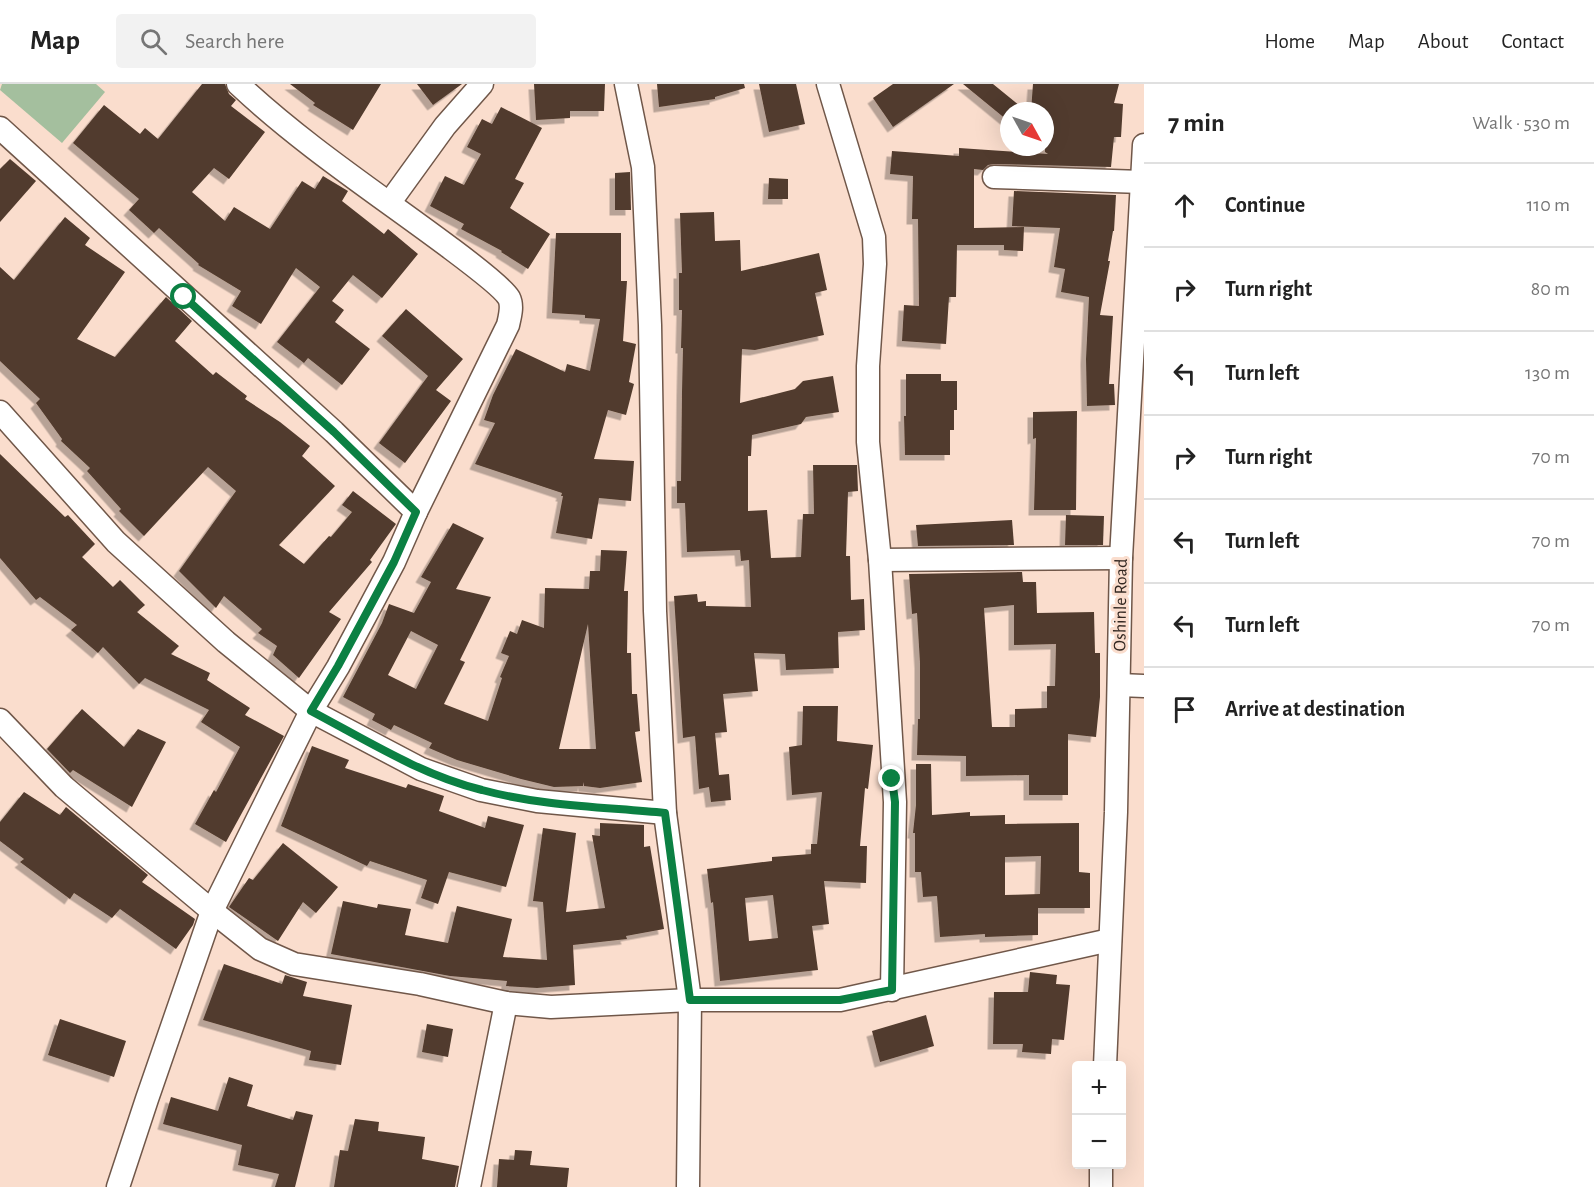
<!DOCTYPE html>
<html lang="en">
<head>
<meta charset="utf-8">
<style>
  body { margin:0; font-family:"Alegreya Sans",sans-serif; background:#f2f2f2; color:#222 }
  .controls { position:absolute; right:18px; bottom:18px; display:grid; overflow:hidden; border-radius:6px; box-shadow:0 6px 24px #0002 }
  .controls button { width:54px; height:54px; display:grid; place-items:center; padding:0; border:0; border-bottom:2px solid #e0e0e0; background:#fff; color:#222; font:30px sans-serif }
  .compass { position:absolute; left:1000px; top:18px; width:54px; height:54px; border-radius:50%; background:#fff; box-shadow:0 6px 24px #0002; rotate:130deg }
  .stop { position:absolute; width:18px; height:18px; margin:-14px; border:4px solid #0b8043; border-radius:50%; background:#fff }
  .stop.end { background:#0b8043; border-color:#fff; box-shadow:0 2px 6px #0008 }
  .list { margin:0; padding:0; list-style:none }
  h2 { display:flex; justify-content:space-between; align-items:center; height:78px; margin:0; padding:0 24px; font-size:26px }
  h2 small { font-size:20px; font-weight:400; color:#767676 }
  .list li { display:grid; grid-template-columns:39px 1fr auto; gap:18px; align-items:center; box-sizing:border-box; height:84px; padding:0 24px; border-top:2px solid #e0e0e0 }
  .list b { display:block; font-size:22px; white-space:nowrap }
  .list em { font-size:20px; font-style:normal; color:#767676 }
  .icon { flex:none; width:33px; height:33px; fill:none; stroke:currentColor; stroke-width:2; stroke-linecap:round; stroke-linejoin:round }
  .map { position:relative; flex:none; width:1144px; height:1103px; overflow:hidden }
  header { display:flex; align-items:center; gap:36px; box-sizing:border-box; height:84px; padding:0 30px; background:#fff; border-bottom:2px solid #e0e0e0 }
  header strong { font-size:28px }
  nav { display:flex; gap:33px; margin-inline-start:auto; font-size:21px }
  .search { width:420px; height:54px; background:#f2f2f2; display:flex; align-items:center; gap:15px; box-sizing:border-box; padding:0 21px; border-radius:6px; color:#767676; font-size:22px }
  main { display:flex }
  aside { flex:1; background:#fff }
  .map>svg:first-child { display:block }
  .green { fill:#a4bf9e }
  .building { fill:#513b2d; fill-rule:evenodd; filter:url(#shadow) }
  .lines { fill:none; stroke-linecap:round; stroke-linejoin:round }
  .minor-casing { stroke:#705749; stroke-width:25 }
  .minor { stroke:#fff; stroke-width:22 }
  .route { stroke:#0b8043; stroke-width:8 }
  .labels { text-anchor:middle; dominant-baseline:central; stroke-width:6; stroke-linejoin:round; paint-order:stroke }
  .street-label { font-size:18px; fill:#332822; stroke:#faddcd }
</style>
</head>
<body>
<header>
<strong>Map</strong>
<div class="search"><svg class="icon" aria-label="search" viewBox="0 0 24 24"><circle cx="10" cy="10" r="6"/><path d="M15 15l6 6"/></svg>Search here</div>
<nav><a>Home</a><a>Map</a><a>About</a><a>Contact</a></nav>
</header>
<main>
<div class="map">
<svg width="1144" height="1103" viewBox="0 0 1144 1103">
  <defs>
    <filter id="shadow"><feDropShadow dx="-5.5" dy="5.5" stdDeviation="0" flood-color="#0004"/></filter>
  </defs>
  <rect width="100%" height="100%" fill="#faddcd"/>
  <!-- green -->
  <polygon class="green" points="2,0 96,0 105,8 62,59 0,6"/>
  <!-- building -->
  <g class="building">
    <polygon points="202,0 225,0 229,10 236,16 231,22 265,48 229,95 214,84 192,108 225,137 234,123 270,145 302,97 315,105 323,92 348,107 342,117 384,150 388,145 418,170 382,214 353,191 332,217 344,226 335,238 370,265 342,301 308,274 304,279 277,258 320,203 296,184 261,240 232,222 241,207 198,181 199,180 159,144 154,149 129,126 139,115 73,59 104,21 140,50 145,44 158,55"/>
    <polygon points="290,0 381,0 353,46 313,21 315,19"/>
    <polygon points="417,0 462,0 433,21"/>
    <polygon points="534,0 605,0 604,27 570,27 570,34 536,36"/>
    <polygon points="657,0 744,0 745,4 715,13 715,15 659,23"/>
    <polygon points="759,0 796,0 805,40 769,48"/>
    <polygon points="893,0 954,0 893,43 873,14"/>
    <polygon points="963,0 993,0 1020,22 1015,27 1009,27 1007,36"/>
    <polygon points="1033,0 1119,0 1114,19 1123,20 1121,53 1114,53 1111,83 994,80 988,81 983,86 974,85 974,144 1024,143 1023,167 1004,166 1004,161 957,161 956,213 949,213 946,260 902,257 904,221 919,222 918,135 912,135 913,92 890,90 892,67 959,72 959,64 1048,70 1045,68 1045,27 1031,27"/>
    <polygon points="501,23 542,44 515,95 524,99 510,124 550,150 528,185 501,168 502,167 461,145 464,140 430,122 445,92 464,101 481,70 467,63 482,35 492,40"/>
    <polygon points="10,75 36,97 0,138 0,85"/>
    <polygon points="630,88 631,126 615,126 615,89"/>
    <polygon points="769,94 788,95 788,115 768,115"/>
    <polygon points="1014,107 1116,111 1114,147 1113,147 1108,177 1110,177 1100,231 1113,232 1109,300 1114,300 1115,321 1087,322 1086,275 1089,213 1061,208 1065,185 1054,183 1060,144 1012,142"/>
    <polygon points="714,128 715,157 740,156 741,187 819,169 827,206 815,209 824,251 755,266 742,265 740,319 795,305 803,297 833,292 839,328 806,333 801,340 752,351 751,372 748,372 748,427 767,426 771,474 801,473 803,430 814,430 813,381 857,381 858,407 848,408 846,472 850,472 851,516 864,515 865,546 838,548 839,584 786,586 785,570 754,569 758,607 723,610 727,648 715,649 719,691 729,690 731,716 711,718 709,703 699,705 695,652 683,654 674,512 697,510 698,518 706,517 706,522 751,523 749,476 741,477 740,466 687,468 685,419 677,419 677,397 681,397 682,308 683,264 681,264 682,226 679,226 679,189 682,189 680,129"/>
    <polygon points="65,133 90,154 85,161 125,188 77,255 115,273 166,213 192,237 175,257 213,291 216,288 247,312 245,315 280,338 310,362 302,372 335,402 279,461 304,480 329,452 331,453 352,428 342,421 353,407 396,440 370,476 372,478 329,528 341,535 299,594 273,571 277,562 258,549 262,545 224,512 216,524 179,487 236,407 208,383 144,452 119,427 121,425 87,387 90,384 61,357 62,355 36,319 40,315 0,277 0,183 14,196"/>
    <polygon points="556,149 621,149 621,197 627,197 623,257 636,260 629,298 634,300 626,331 608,326 594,375 634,377 631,417 599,414 592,455 556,449 563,412 561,412 562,409 475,380 495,339 484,336 493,311 516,265 565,288 567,280 590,287 600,235 585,234 585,231 552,229"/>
    <polygon points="406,225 463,275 436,306 451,317 405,379 379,359 428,292 382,252"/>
    <polygon points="906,290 941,290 941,297 957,297 957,326 954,326 954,346 950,346 950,371 905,371 904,332 906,332"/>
    <polygon points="1077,327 1076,426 1034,426 1036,354 1033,355 1033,328"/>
    <polygon points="0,370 65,433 68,431 95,460 82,473 113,503 120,496 145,521 137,528 179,562 171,570 210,589 207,596 250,624 245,631 284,652 226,758 195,740 214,706 216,708 240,663 201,638 209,626 145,594 139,600 103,563 98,569 71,546 77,541 40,513 36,516 0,474"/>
    <polygon points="1066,431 1104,432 1103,461 1065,461"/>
    <polygon points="1012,436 1014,461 918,462 916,441"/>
    <path d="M453,439L484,454L456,505L491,513L460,576L465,578L444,620L488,637L502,594L500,593L509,572L501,569L510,547L517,550L522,536L544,544L545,504L589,505L590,487H600L601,466L627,467L624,507H628L627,569H631L632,610H637L640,647L635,648L642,698L600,704L584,702L583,698V702L554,703L521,695L457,676L429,664L432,659L394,641L391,646L372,636L375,630L343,613L382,539L389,520L414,529L431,498L421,493ZM588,540L596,665H559ZM411,547L438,561L416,605L388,591Z"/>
    <path d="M1022,488L1023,498H1036L1037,529L1094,528L1095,569H1100V613L1096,653L1068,650V711H1029V691L966,692V672L917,671L918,635H920V579L917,529L912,530L909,490ZM1014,521V561L1056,560L1055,602H1047V624L1015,625V643H992L984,524Z"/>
    <path d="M803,622H838L837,657L873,661L868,705L865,704L860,762H867L866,799L824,797L829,840L812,842L818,886L720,897L713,818L711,819L707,785L772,777V773L811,770V760H817L822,708L792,711L789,663L802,661ZM773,811L778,854L749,857L745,814Z"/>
    <polygon points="82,625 124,663 138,645 166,658 132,723 73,686 70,689 47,665"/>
    <polygon points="312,662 349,676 345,684 406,704 408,700 444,712 439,727 485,744 488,732 524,741 506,803 449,788 438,820 421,814 427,796 370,777 367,782 281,742"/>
    <path d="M916,680H931L932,731L970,728V732L1005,731V740L1079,739V788L1090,789V824H1038V851L985,853V850L940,853L937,812L923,813L921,788H915V749H913L916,721ZM1041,772L1040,810L1005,811V773Z"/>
    <polygon points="24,708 60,731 66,723 148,791 142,798 195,835 193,841 176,865 120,825 112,834 74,809 70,815 20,778 24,775 0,757 0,738"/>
    <polygon points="600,739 644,741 644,763 650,762 664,845 626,852 627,855 573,861 575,901 537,904 506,902 507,897 450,892 331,870 343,817 377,824 378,820 411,825 405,851 448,859 457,822 512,835 503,873 547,876 543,818 533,817 543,744 576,749 566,828 605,824 592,751 600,752"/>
    <polygon points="283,759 338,803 316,829 303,818 278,857 229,823 249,794 253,796"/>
    <polygon points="224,880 282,900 285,891 307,898 303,912 352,921 341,981 309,976 311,967 203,936"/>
    <polygon points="1030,888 1057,891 1056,900 1070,901 1064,956 1052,955 1051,970 1022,968 1023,960 993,960 994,908 1028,908"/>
    <polygon points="926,931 934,962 880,978 872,947"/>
    <polygon points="60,935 126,957 114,993 48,971"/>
    <polygon points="427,940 453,945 448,973 422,968"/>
    <polygon points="229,993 253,1001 247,1022 293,1036 296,1027 313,1031 295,1103 275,1103 279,1090 238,1081 242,1061 163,1040 171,1013 218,1027"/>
    <polygon points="355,1035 379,1038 378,1047 425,1053 422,1075 459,1082 455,1103 334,1103 340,1066 348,1067"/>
    <polygon points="515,1066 532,1067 530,1081 569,1084 567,1103 497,1103 499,1075 514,1076"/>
  </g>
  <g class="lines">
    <defs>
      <g id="minor">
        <polyline points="626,0 643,83 650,241 655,527 665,729 690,916 688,1103"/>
        <polyline points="828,0 874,153 875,180 868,282 868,358 880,476 895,718 892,906"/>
        <polyline points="0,44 334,348 416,428"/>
        <polyline points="994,93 1142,98"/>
        <polyline points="390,118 445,42 482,0"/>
        <polyline points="0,328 116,458 226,558 311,627 421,685 481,706 537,717 665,729"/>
        <polyline points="880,476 1121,474"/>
        <polyline points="1119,601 1144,602"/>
        <polyline points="0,636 64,703 212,827 260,865 294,880 420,900 506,919 551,923 690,916 840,916 1110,856"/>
        <polyline points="1105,982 1116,728 1121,474 1144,61"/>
        <path d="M118,1103L147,1015L212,827L311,627L338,583L394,478L416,428L508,241C510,232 513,222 509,214C503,203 461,172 449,163C378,110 303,61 238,0"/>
        <polyline points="469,1103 506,919"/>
        <polyline points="1101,1103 1101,1080"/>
      </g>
    </defs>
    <!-- minor casing -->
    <use href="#minor" class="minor-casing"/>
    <!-- minor -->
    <use href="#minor" class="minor"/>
  </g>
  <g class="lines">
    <!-- route -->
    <path class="route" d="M184,213L334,348L416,428L394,478L338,582L311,627C366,656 421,691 482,706C541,722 604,723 665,729L690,916H840L892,906L895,718L892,695"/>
  </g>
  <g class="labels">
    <!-- street labels -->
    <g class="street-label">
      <text transform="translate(1121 521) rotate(-89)">Oshinle Road</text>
    </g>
  </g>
</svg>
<div class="controls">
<button>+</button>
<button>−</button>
</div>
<svg class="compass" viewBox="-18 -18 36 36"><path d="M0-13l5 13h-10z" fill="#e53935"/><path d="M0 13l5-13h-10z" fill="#767676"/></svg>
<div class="stop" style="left:184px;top:213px"></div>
<div class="stop end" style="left:892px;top:695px"></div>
</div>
<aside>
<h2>7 min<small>Walk · 530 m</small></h2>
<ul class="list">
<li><svg class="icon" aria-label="ahead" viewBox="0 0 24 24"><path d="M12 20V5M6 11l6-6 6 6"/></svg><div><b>Continue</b></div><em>110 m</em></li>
<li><svg class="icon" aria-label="right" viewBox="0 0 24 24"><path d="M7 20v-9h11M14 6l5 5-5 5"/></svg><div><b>Turn right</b></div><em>80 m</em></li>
<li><svg class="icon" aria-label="left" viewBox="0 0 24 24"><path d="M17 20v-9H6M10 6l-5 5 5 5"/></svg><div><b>Turn left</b></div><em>130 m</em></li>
<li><svg class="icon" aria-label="right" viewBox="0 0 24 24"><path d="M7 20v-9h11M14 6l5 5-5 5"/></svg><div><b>Turn right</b></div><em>70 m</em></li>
<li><svg class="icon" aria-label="left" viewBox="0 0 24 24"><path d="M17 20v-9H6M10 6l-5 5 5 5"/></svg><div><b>Turn left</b></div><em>70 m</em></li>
<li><svg class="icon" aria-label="left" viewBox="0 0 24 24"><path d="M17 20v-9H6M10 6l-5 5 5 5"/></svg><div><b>Turn left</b></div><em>70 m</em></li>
<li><svg class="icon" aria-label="arrive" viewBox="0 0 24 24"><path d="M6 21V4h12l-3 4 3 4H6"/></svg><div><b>Arrive at destination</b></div></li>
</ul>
</aside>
</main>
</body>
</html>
